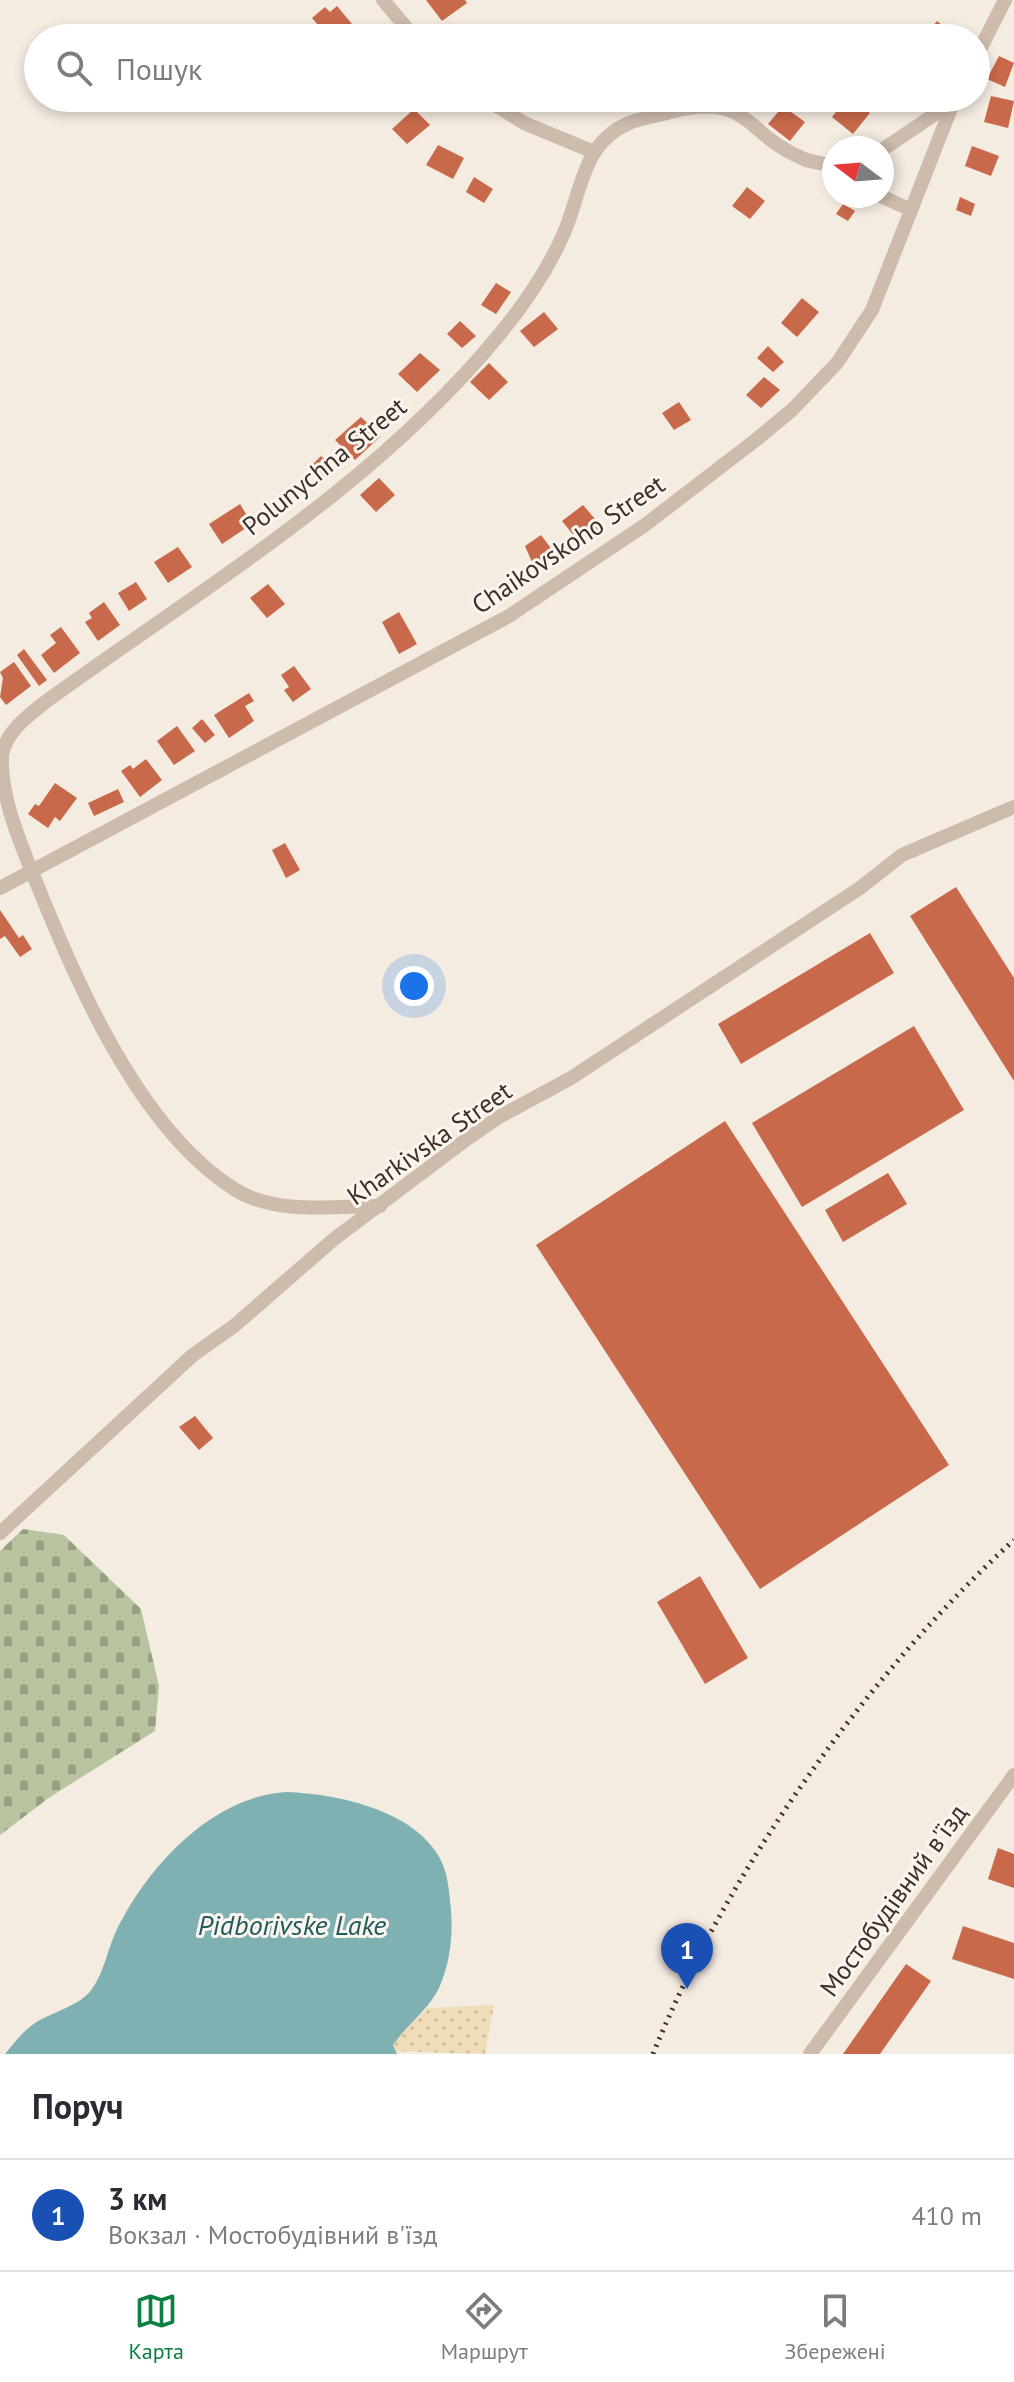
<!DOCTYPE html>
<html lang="uk">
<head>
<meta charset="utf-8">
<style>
  body { margin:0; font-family:"PT Sans",sans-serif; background:#f2f2f3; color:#2b2b33 }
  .compass { position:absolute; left:822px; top:136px; width:72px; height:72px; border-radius:50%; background:#fff; box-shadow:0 4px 12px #0003; rotate:286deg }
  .you { position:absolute; left:414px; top:986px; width:28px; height:28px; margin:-20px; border:6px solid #fff; border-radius:50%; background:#1a73e8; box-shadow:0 0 0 12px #1a73e833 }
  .badge { display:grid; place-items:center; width:52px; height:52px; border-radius:50%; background:#0b8043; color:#fff; font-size:26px; font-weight:700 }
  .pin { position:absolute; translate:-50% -66px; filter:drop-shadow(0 2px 4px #0008) }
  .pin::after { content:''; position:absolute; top:42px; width:28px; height:24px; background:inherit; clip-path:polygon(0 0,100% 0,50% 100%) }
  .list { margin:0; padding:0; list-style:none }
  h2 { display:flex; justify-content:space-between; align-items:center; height:104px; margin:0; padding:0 32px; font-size:34px }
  h2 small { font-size:26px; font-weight:400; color:#7c7c81 }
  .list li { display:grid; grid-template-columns:52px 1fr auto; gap:24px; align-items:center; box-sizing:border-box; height:112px; padding:0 32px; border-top:2px solid #e1e1e2 }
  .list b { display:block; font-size:30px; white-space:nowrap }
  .list p { margin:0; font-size:26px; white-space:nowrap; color:#7c7c81 }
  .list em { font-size:26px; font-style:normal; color:#7c7c81 }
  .icon { flex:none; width:44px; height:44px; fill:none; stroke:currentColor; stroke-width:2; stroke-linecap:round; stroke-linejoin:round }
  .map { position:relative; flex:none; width:1014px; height:2054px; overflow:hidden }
  .search { position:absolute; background:#fff; box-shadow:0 4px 12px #0003; left:24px; right:24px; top:24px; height:88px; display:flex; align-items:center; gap:20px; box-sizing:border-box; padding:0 28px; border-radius:44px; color:#7c7c81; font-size:30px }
  .sheet { height:216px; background:#fff }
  nav { display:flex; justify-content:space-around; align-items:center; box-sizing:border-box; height:112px; border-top:2px solid #e1e1e2; background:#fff; font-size:22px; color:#7c7c81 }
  nav a { display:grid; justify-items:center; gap:4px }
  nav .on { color:#0b8043 }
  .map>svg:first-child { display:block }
  .sand { fill:url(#sand-dots) }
  .cemetery { fill:url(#cemetery-stones) }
  .water { fill:#7fb0b2 }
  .building { fill:#c8694b }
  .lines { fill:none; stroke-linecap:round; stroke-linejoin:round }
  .street { stroke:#cdbbac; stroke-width:14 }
  .rail { stroke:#3b302b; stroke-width:5; stroke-dasharray:2 6; stroke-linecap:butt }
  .labels { text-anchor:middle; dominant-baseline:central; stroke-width:6; stroke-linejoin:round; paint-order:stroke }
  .street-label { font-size:26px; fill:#3b302b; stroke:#fbf5ee }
  .water-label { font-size:28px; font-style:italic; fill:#1f5a5e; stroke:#fbf5ee }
</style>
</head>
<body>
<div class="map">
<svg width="1014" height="2054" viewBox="0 0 1014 2054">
  <defs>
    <pattern id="sand-dots" width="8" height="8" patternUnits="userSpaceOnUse" patternTransform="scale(2)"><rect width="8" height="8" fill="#efdcb8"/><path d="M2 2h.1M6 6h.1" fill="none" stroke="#cebd9e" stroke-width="1.8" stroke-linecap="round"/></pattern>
    <pattern id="cemetery-stones" width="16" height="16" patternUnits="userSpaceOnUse" patternTransform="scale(2)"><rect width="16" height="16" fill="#b8c4a0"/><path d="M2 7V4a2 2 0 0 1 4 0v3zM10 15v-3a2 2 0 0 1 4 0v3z" fill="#97a083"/></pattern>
  </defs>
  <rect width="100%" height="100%" fill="#f4ebe1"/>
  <!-- sand -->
  <path class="sand" d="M494,2005L485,2054L393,2051C393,2033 417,2022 427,2008Z"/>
  <!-- cemetery -->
  <polygon class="cemetery" points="23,1529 64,1535 141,1609 159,1686 155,1731 50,1797 0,1835 0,1551"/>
  <!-- water -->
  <path class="water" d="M287,1792C336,1794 408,1809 436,1852C448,1869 449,1890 451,1910C453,1937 450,1963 439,1988C427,2012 407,2024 393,2045L397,2054H5C14,2043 23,2031 35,2023C52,2012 80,2006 92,1989C105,1971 108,1946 118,1927C150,1864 213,1796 287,1792Z"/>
  <!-- building -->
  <g class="building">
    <polygon points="426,0 465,0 467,3 442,21"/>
    <polygon points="337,6 352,24 329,38 312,18 325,7 330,12"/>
    <polygon points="937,21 953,34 950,38 926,35"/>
    <polygon points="999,56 1014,63 1005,87 987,79"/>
    <polygon points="991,96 1014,101 1008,128 984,122"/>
    <polygon points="847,98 852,98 870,113 853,134 832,117"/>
    <polygon points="875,98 901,98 890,110"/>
    <polygon points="783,106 805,122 790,141 768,124"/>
    <polygon points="414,109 430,125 407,144 392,129"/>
    <polygon points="438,145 464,158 453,179 426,165"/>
    <polygon points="972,146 999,156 991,176 965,166"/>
    <polygon points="474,177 493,189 484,203 466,192"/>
    <polygon points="747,187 765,201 750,219 732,206"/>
    <polygon points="960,197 975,204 971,216 956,210"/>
    <polygon points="843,204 855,211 848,221 836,214"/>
    <polygon points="496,283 511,292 496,314 481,305"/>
    <polygon points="802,298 819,312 797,337 781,323"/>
    <polygon points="544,312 558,329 534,347 520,331"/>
    <polygon points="460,321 476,336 462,348 447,334"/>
    <polygon points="768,346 784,362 773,372 757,358"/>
    <polygon points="420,353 440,370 417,392 398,374"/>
    <polygon points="489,363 508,382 489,400 470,382"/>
    <polygon points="764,377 780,390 761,408 746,395"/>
    <polygon points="679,402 691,420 674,430 662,413"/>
    <polygon points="361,417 381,436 355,460 335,440"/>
    <polygon points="321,456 334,468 322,478 309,468"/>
    <polygon points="379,478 395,495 376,512 360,495"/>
    <polygon points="240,504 252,524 222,544 209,524"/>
    <polygon points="583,505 602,527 579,542 562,521"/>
    <polygon points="541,535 556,555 535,569 525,546"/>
    <polygon points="178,547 192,567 168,583 154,562"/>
    <polygon points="136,582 147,599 129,611 118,593"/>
    <polygon points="268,584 285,604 267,618 250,598"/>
    <polygon points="104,602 120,625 98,641 85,622 92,618 89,613"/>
    <polygon points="399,612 417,644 399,654 382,622"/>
    <polygon points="61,627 80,653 54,673 41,655 56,643 50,635"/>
    <polygon points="24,649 47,680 39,686 17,655"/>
    <polygon points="14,662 31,686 6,705 0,697 3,678 0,672"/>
    <polygon points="294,666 311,689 293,702 284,690 289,687 281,675"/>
    <polygon points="249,693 254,701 245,706 254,721 229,738 214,715"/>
    <polygon points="202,719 215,735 205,743 192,728"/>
    <polygon points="177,726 195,751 174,765 157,741"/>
    <polygon points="146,759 162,780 140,797 121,771 130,765 133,769"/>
    <polygon points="55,783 77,798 60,821 55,817 48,828 28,814 35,804 39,806"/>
    <polygon points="118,789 124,802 94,816 88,803"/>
    <polygon points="285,843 300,870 286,878 272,850"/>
    <polygon points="956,887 1014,978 1014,1081 910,916"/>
    <polygon points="0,910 19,938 23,935 32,949 20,957 5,936 0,939"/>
    <polygon points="870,933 894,973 741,1064 718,1024"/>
    <polygon points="914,1026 964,1110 802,1207 752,1123"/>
    <polygon points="725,1121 949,1465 760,1589 536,1245"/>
    <polygon points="888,1173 907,1204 843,1242 825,1210"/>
    <polygon points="195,1416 213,1438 199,1450 179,1427"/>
    <polygon points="700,1576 748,1658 705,1684 657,1602"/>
    <polygon points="998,1848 1014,1854 1014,1888 988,1879"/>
    <polygon points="963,1926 1014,1943 1014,1979 952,1959"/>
    <polygon points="906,1964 931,1981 880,2054 843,2054"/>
  </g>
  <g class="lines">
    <!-- street -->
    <g class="street">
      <polyline points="383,0 415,38"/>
      <polyline points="976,57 1005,0"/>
      <polyline points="484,98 524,123 594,152"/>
      <polyline points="882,150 953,102"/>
      <polyline points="881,196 911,210"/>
      <polyline points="0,888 509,616 645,525 757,439 792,410 837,363 872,310 955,98"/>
      <path d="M380,1206C335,1206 276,1215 236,1190C137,1129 74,976 32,872C18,837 0,794 2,755C6,731 30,714 48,700C204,587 375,486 499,335C524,305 548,269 564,233C582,191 582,143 629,123C641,118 657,116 670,112C752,92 743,134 804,159C813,163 825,163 834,165"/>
      <polyline points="0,1533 193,1355 234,1326 334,1239 467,1139 499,1117 571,1078 860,888 902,855 1014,807"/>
      <polyline points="810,2054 1014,1775"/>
    </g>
    <!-- rail -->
    <path class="rail" d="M653,2054C727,1871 869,1672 1014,1540"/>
  </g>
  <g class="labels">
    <!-- street labels -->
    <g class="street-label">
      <text transform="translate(324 466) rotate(-39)">Polunychna Street</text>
      <text transform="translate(568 544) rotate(-34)">Chaikovskoho Street</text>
      <text transform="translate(429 1143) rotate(-35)">Kharkivska Street</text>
      <text transform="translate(893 1900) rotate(-54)">Мостобудівний в'їзд</text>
    </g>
    <!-- water labels -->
    <g class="water-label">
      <text x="292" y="1924">Pidborivske Lake</text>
    </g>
  </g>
</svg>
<svg class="compass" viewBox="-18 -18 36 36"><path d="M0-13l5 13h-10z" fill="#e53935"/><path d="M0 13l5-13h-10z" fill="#7c7c81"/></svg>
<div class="you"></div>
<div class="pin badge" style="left:687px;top:1989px;background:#1a4fb4">1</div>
<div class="search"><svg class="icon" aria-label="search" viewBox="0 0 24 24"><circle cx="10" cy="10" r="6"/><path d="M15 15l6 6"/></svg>Пошук</div>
</div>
<section class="sheet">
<h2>Поруч<small></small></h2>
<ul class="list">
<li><span class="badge" style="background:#1a4fb4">1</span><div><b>3 км</b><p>Вокзал · Мостобудівний в'їзд</p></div><em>410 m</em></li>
</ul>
</section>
<nav>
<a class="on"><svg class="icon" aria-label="map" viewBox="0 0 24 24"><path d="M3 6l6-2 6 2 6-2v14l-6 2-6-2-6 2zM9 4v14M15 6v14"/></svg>Карта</a>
<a><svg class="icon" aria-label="directions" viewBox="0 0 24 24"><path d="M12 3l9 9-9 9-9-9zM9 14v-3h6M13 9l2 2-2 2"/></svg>Маршрут</a>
<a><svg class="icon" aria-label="saved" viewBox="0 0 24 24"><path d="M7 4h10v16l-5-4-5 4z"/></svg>Збережені</a>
</nav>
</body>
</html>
